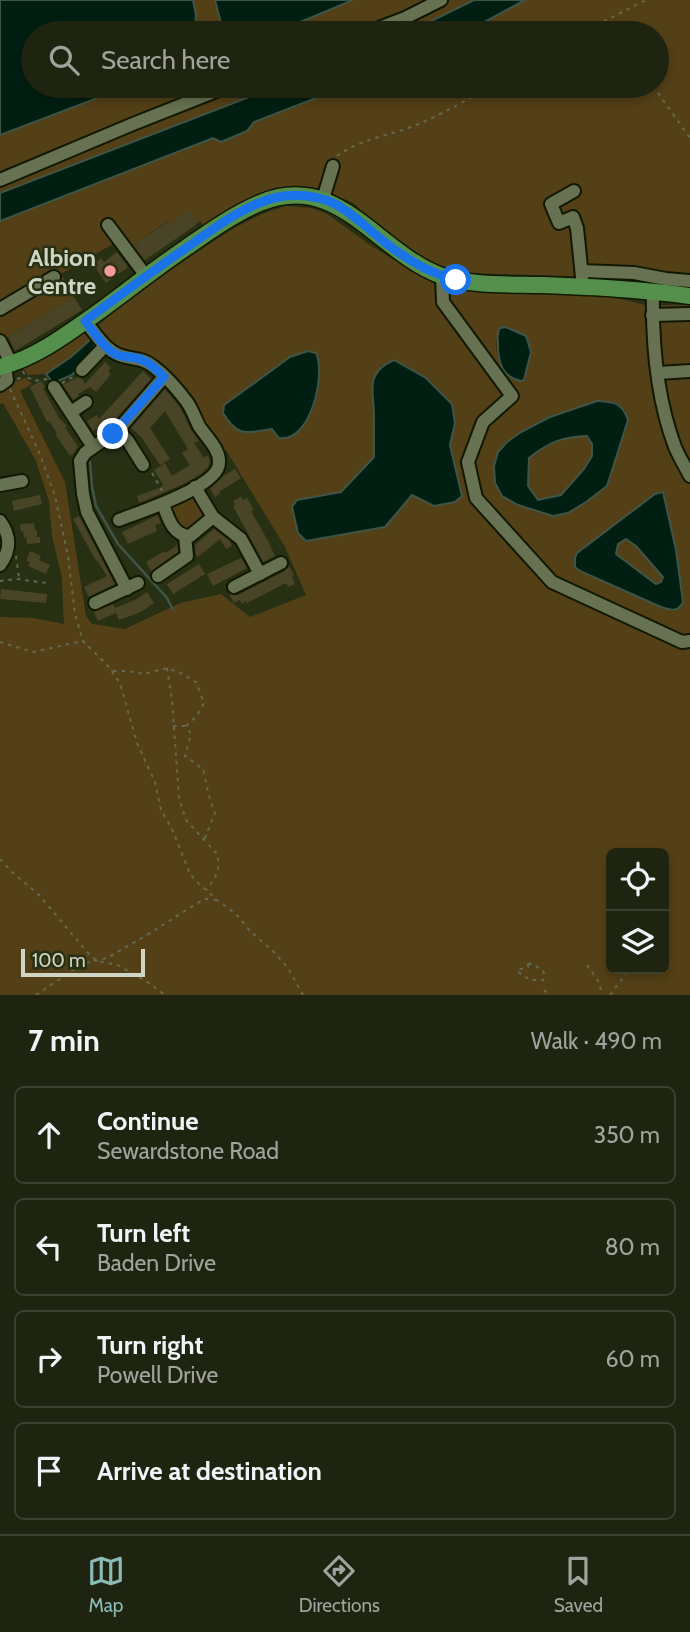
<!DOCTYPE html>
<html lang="en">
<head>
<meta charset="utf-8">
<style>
  body { margin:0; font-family:Cabin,sans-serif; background:#262c18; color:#f1f3f6 }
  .controls { position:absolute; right:21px; bottom:21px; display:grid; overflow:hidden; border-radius:10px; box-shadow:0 4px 10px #0003 }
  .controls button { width:63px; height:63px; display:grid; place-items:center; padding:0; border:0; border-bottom:2px solid #3c412f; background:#1e240f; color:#f1f3f6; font:35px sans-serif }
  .scale { position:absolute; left:21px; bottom:18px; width:124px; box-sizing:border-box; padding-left:7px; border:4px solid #d0d6c5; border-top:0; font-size:19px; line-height:24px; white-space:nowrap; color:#d0d6c5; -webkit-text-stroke:5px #283014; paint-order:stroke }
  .stop { position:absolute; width:21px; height:21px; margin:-16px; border:5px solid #1a73e8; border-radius:50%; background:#fff }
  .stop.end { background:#1a73e8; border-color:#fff; box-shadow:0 2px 7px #0008 }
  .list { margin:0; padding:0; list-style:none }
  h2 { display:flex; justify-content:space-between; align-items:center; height:91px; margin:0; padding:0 28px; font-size:30px }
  h2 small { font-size:23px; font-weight:400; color:#a1a49e }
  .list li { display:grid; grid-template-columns:46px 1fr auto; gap:21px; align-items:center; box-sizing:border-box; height:98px; margin:0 14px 14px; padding:0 14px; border:2px solid #3c412f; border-radius:10px }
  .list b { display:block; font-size:26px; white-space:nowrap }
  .list p { margin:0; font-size:23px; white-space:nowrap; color:#a1a49e }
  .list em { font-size:23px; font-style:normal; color:#a1a49e }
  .icon { flex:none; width:38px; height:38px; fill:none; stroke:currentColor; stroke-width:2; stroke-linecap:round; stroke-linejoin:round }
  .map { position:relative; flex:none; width:690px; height:995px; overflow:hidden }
  .search { position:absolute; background:#1e240f; box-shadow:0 4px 10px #0003; left:21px; right:21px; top:21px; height:77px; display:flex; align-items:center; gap:18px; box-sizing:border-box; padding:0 24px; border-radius:38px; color:#a1a49e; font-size:26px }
  .sheet { height:539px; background:#1e240f }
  nav { display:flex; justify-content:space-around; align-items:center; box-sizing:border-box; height:98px; border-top:2px solid #3c412f; background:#1e240f; font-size:19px; color:#a1a49e }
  nav a { display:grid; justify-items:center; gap:4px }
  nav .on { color:#8bbbb9 }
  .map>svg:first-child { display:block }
  .green { fill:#544017; fill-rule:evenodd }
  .water { fill:#001e12; stroke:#3e5548; stroke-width:2; fill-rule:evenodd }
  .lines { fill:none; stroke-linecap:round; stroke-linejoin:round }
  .stream { stroke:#3e5548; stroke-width:2.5 }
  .building { fill:#484425 }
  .minor-casing { stroke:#111800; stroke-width:16 }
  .major-casing { stroke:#111800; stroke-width:19 }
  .path { stroke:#626a51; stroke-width:2; stroke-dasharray:3.5 5; stroke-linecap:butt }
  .minor { stroke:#677252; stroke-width:12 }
  .major { stroke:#54904c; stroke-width:16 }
  .route { stroke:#1a73e8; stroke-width:9 }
  .poi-dot { fill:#f59b9a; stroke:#283014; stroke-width:2.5 }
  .labels { text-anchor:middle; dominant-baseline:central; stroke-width:5; stroke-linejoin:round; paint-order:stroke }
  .poi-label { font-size:24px; font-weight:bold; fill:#d0d6c5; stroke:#283014; text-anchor:end }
</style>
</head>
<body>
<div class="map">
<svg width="690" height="995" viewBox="0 0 690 995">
  <rect width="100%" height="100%" fill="#283014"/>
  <!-- green -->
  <g class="green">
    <polygon points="193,0 215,0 221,23 229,33 194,33 196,15"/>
    <polygon points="353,0 474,0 407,33 274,33"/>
    <polygon points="525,0 690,0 690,288 668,286 640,278 468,273 438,265 408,249 372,221 354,203 319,189 296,186 273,189 237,207 205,229 200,221 179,234 168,221 134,244 145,260 143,261 125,237 61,274 74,297 3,340 0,335 0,221 214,138 221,142 247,131 254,122 347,86 657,86 657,33 464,33"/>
    <polygon points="129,86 278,86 0,193 0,135"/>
    <path d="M286,206L311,208L327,214L370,245L417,274L447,286L532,294H601L645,305H690V995H0V617L33,618L64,624L62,578L52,536L49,501L36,461L3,403L0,404V393L12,386L13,382L25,378L32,384L20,391L65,482L86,616L92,624L125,629L180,603L221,594L250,617L306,595L285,547L226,450L221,452L180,385L159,361L138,352L119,349L109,339L98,325C131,299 164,274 199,251C229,231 251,216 286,206ZM506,327L526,336L531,352L511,379C509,377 504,372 503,370C496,359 494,338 500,328ZM382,365L455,423L450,444L462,496L412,495L345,533L306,540L292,507L297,500L341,492L374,457C374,443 375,429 374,415C374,394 368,385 382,365ZM256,383L319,387L314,398L312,411L279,438L272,429L224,405ZM611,402L619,404L625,410L553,516L502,496L550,417ZM663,492L676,550L683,602L671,610L660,607L580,571ZM611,853H664V969H611Z"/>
    <polygon points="82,334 86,334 91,339 71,357 46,374 28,375 23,367 53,353"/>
    <path d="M587,436L592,444V456L584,469L561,495L538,500L528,486L529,458C550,441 561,437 587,436Z"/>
    <polygon points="194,497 199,500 208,515 189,533 181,531 171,508 177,503"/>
    <polygon points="626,539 636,546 663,578 661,582 656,584 616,554 617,544"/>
  </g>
  <!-- water -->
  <g class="water">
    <polygon points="0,0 193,0 196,15 194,33 33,33 33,86 129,86 0,135"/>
    <polygon points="215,0 353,0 274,33 229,33 221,23"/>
    <polygon points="474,0 525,0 464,33 407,33"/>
    <polygon points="278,86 347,86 254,122 247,131 221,142 213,138 0,221 0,193"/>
    <path d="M506,327L526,336L531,352L524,380L521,381C502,377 498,362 498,345C498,338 496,334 500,328Z"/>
    <polygon points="91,339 96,348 72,375 53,383 46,374 71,357"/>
    <path d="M308,351L316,353C326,374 311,443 279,438L272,429C247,433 238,438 223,413L224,405L290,357Z"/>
    <path d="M394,360L426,378L452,404L455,423L450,445L462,496L455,502L434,506L412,495L385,527L306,541L298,533L292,507L297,500L341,492L374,457C374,443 374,430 374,417C374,391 364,373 394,360Z"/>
    <path d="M597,401C614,402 622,402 628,420L607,486L586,502L568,513L553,516L518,505L502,496L495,483L494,466L498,452L507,442L521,432L550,417ZM587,436L592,444V456L584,469L561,495L538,500L528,486L529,458C549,442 562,437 587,436Z"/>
    <path d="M663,492L676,550L683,602C678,613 670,610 661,607L580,571L575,567V558L577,553L655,494ZM626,539L636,546L663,577L661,582L656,584L616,554L618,544Z"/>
  </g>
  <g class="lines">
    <!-- stream -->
    <polyline class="stream" points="90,462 92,487 96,506 118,544 167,598 173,610"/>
  </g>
  <!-- building -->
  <g class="building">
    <polygon points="190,210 198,222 195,224 196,225 145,260 134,244 169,221 171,223"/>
    <polygon points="117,252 128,267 106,283 93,264 101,258 104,262"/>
    <polygon points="74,297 82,310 15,351 8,337"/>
    <polygon points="105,362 111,368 108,371 111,374 96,392 90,387 78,394 79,396 73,400 63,385 78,377 82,379 85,384"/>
    <polygon points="143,371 151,379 112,423 109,425 107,423 93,431 87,421 97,415 99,419"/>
    <polygon points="41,381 45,387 43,388 52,405 59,418 67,426 65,427 78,447 74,453 70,456 55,434 57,433 49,421 47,422 30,387"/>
    <polygon points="165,389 180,407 191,430 199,441 194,443 204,458 208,455 210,462 208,467 201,474 188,482 139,503 137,496 162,487 163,484 154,470 165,463 172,476 190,465 182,453 188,449 165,411 150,428 170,459 160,465 142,438 131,428"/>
    <polygon points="235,469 241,478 219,492 220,494 215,497 210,489 223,476"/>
    <polygon points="40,495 42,504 14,511 12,501"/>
    <polygon points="241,497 243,500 247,498 254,510 251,511 267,539 275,556 263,562 233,506 235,505 233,501"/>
    <polygon points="158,515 161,523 155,525 157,531 128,544 122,532"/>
    <polygon points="79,516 115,584 89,597 84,587 107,576 97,560 96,561 73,519"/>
    <polygon points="34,523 35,530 37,530 37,537 40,537 40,543 27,544 26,537 24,538 23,531 21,531 20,524"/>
    <polygon points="214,529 230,541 232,546 226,549 220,539 198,557 196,555 195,545"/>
    <polygon points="177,545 178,552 151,571 146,562 165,551 166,553"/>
    <polygon points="30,551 41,556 39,560 50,565 46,574 28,566 30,562 26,561"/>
    <polygon points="241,558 247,568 213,586 207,574"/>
    <polygon points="199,564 205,574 173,594 167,584"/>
    <polygon points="289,566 294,575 292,576 295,584 288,587 286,583 247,603 246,601 242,604 240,600 234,603 229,594 238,595 285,571"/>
    <polygon points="1,589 47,594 46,603 0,599"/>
    <polygon points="147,592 154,603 141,612 119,620 116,613 98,621 94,612 113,604 115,608 135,600"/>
  </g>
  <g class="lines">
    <defs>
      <g id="minor">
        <polyline points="366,33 405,18 441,0"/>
        <polyline points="0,180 133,124 229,86"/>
        <polyline points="574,191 551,204 559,223 573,217 577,228 583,287"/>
        <polyline points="323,199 333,166"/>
        <polyline points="108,225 146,276"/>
        <polyline points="582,271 634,273 666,279 690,281"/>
        <polyline points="442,277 443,302 512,396 483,422 468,462 476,498 552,582 682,642 690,641"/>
        <path d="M653,291C652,342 657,399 675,447C679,457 685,466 690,476"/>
        <polyline points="0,309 54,277"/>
        <polyline points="652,315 690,314"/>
        <path d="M85,321C95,333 104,349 119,355C132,360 142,357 154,367C166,376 178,390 187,402C192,409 195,418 199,426C206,437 220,449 219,463C219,487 139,512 119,520"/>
        <polyline points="0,341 11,363"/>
        <polyline points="82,370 105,346"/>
        <polyline points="658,373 690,371"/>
        <polyline points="0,385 7,380 5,366"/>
        <polyline points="54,387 93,447"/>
        <polyline points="71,412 86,402"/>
        <polyline points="118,430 128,441 143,465"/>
        <polyline points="0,485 22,481"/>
        <polyline points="195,487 213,517 241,539 260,574"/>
        <path d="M163,504C168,518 173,536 190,536L213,517"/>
        <path d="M0,521C11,536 11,550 0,565"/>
        <polyline points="158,576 187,556 185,536"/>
        <polyline points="234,587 281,563"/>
        <polyline points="127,589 87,512 83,494 80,461 85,453 118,430 164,377"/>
        <polyline points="95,603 138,583"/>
      </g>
      <path id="major" d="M0,367C36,358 67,334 97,313C127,291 156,268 187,247C210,231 234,214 260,203C338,170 376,252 442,276C470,286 512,284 542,285C591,287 641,289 690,296"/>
    </defs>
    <!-- minor casing -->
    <use href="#minor" class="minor-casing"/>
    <!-- major casing -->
    <use href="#major" class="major-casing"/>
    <!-- path -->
    <g class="path">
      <polyline points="581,33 646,0"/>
      <polyline points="653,86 690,138"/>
      <path d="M337,156C360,139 388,136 414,126C441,115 466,100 492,86"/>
      <polyline points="23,371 25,376 34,381 47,379"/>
      <polyline points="17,379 25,376"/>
      <polyline points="62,383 73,377"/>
      <polyline points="10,389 39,452 55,496 68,556 75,614 83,641 108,666 120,683 137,743 155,782 161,810 172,829 190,874 196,881 217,900 236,914 251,932 275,953 288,968 303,995"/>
      <polyline points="152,473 163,492"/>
      <polyline points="16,556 19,578"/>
      <polyline points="0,581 16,579 47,583"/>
      <polyline points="0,642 33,652 83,641"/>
      <polyline points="167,668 172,700 179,798 186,820 218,855 218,872 207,890"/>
      <polyline points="113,671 128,671 144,674 167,668 183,674 196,682 204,703 196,717 186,726 191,734 185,756 203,769 209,796 215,813 204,840"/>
      <polyline points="173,726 185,726"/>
      <polyline points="0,859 12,872 39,895 88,953 97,961 118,965 149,983 165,995"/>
      <polygon points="528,964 533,964 543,971 545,976 543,980 530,980 518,972 517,970 528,967"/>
      <polyline points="587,965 599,982 602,995"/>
      <polyline points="544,990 549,995"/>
      <polyline points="36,995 82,964 107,958 142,938 204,899 216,900"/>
      <polyline points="610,995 625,975 632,969"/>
    </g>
    <!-- minor -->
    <use href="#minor" class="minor"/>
    <!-- major -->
    <use href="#major" class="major"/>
  </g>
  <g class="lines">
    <!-- route -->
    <path class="route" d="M113,434L164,377C158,371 151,363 142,360C134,356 124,358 115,354C102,346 94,332 85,321C120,295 154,270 189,246C216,227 246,204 278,197C296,193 319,196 335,204C352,213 367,228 382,240C404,258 428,273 456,280"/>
  </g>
  <!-- markers -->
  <circle class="poi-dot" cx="110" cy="271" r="7"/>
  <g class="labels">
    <!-- poi labels -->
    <g class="poi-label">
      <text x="96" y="257">Albion<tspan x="96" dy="28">Centre</tspan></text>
    </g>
  </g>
</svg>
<div class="controls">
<button><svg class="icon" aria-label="locate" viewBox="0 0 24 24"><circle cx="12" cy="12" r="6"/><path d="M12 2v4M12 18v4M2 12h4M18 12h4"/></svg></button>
<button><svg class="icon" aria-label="layers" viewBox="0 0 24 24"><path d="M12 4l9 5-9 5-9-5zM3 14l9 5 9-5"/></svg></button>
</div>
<div class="scale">100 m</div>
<div class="stop" style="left:456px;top:280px"></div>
<div class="stop end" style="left:113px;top:434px"></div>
<div class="search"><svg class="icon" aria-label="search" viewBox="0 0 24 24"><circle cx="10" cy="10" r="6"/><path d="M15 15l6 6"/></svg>Search here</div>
</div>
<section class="sheet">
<h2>7 min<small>Walk · 490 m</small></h2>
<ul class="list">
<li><svg class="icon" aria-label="ahead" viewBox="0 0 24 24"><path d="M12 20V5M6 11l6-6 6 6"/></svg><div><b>Continue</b><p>Sewardstone Road</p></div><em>350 m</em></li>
<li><svg class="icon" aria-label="left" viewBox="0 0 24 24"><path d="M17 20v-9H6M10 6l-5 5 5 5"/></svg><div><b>Turn left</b><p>Baden Drive</p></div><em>80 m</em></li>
<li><svg class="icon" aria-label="right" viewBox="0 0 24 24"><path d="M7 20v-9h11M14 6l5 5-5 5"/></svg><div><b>Turn right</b><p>Powell Drive</p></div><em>60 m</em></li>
<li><svg class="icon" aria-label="arrive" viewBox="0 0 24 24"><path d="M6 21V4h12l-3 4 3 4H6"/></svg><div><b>Arrive at destination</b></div></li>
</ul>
</section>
<nav>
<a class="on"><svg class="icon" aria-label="map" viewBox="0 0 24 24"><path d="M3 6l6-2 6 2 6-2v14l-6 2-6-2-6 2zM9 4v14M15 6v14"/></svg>Map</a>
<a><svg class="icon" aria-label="directions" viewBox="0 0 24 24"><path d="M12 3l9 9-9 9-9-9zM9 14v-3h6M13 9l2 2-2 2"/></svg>Directions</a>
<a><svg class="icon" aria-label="saved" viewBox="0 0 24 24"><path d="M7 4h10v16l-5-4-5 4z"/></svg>Saved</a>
</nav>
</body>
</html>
